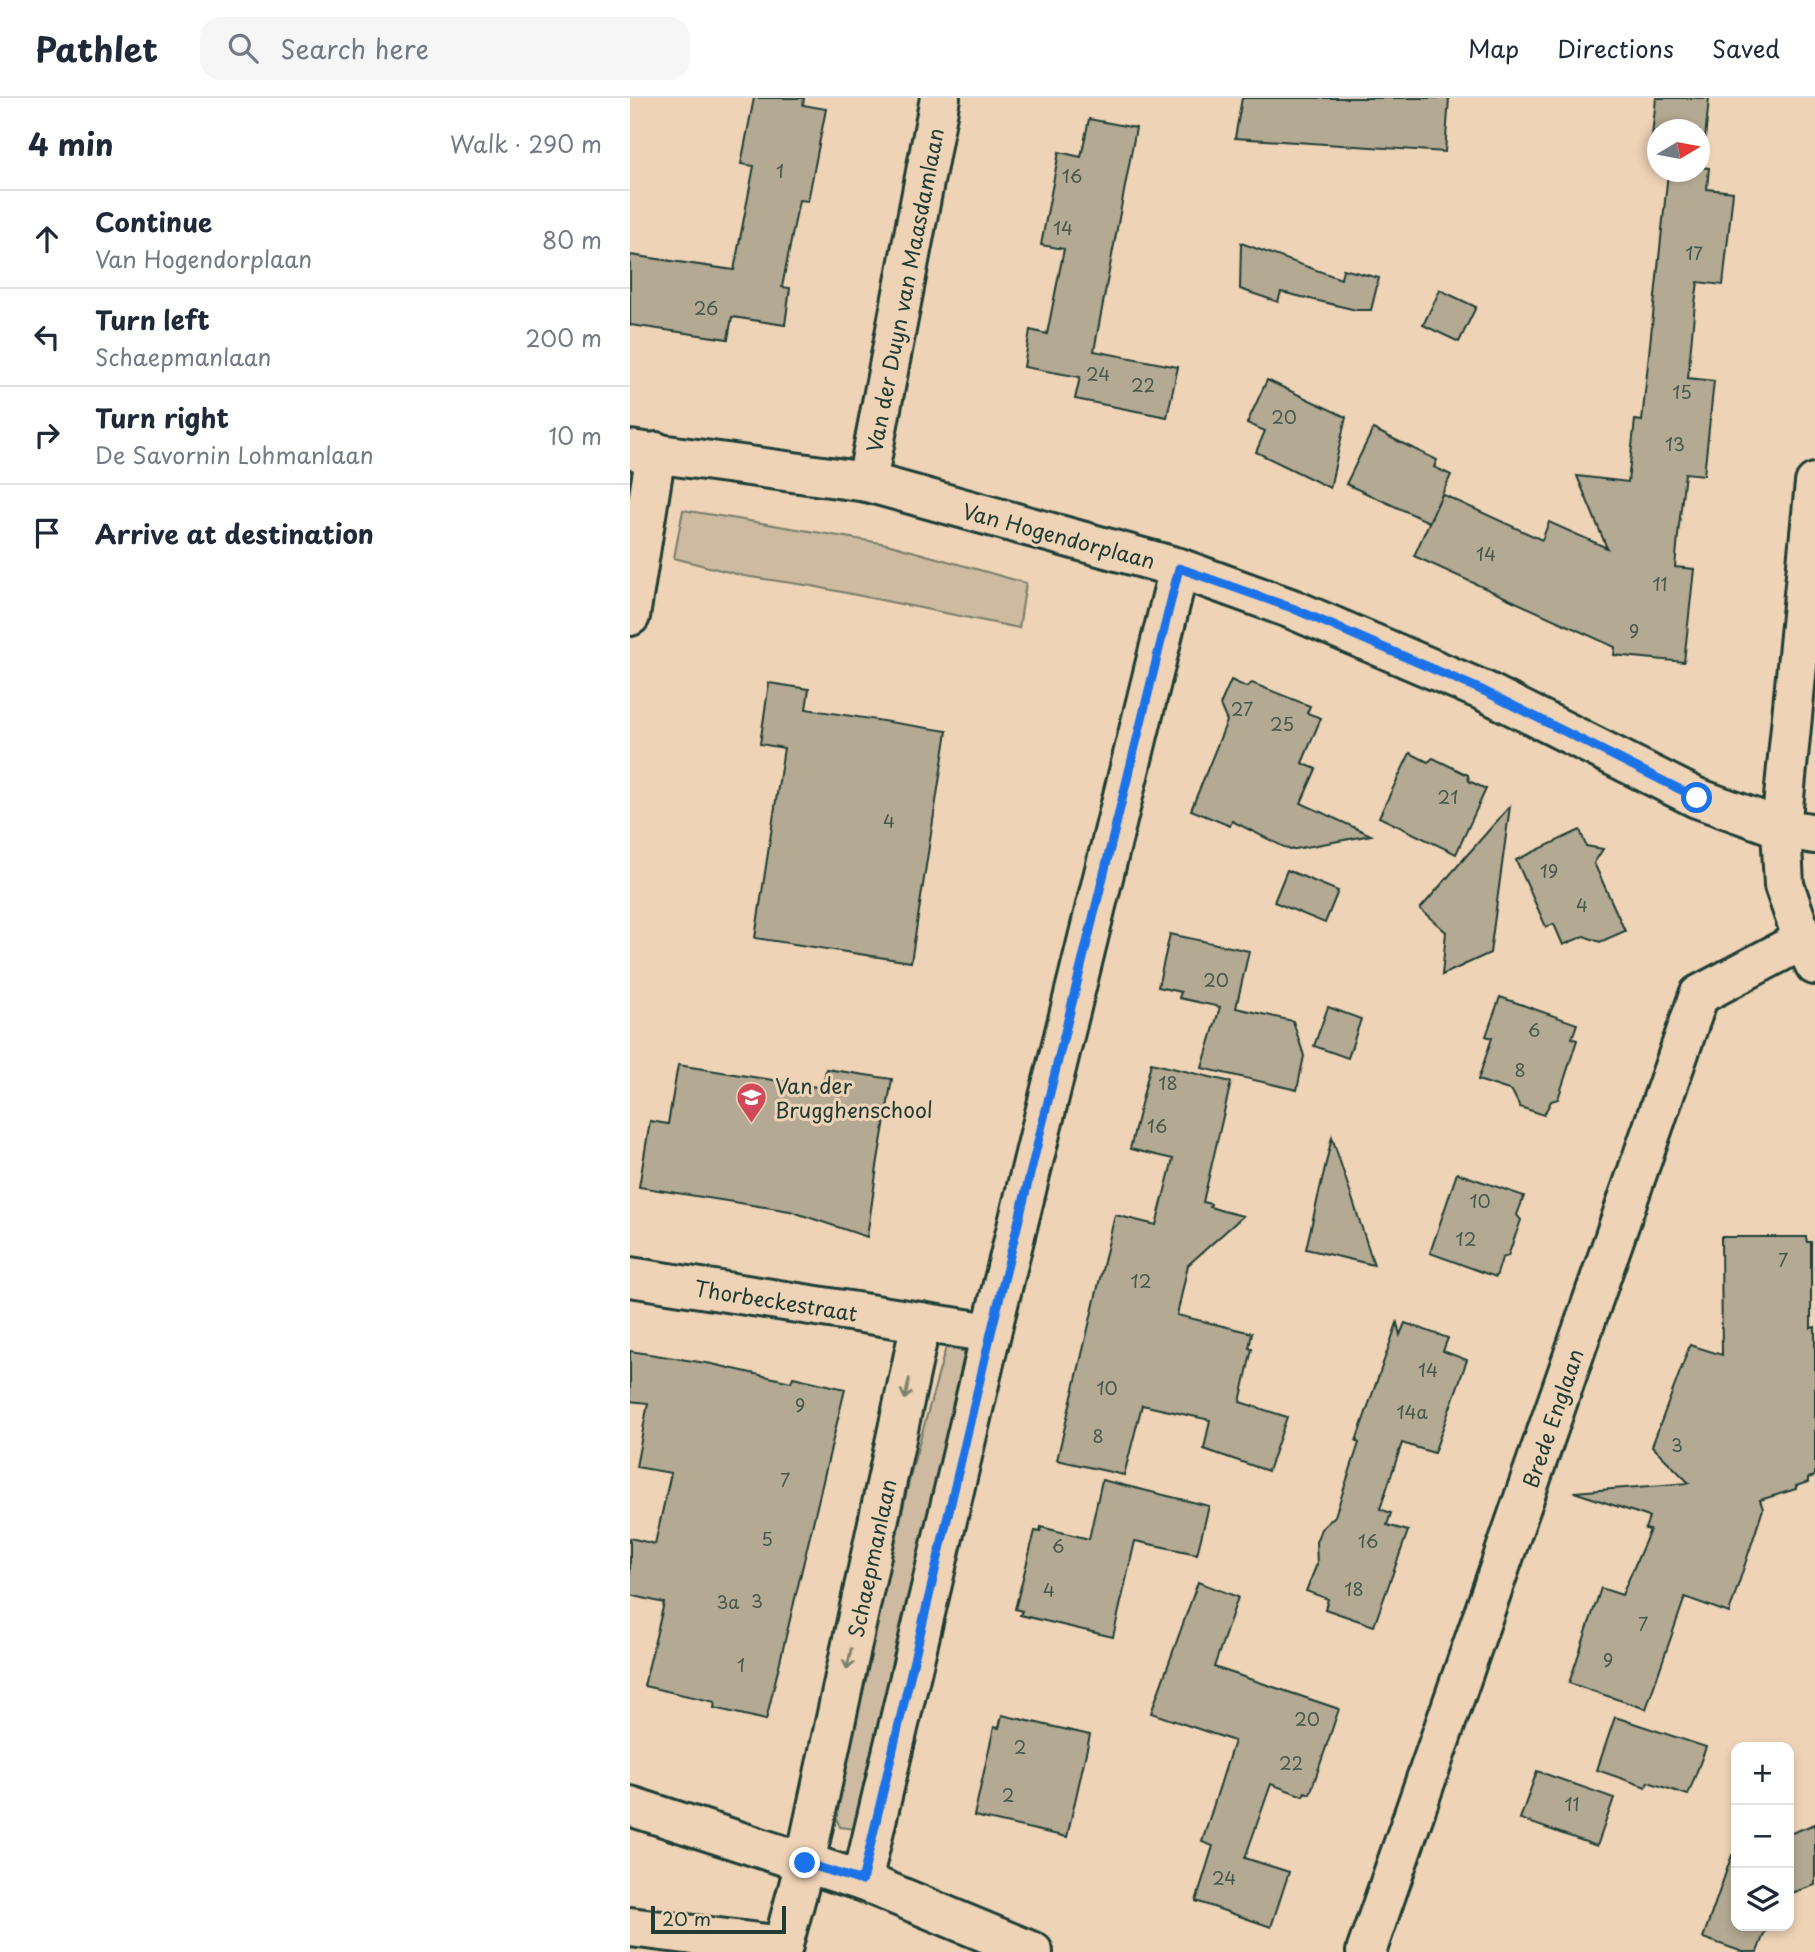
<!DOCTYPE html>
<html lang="en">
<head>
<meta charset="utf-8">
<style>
  body { margin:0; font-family:"Playpen Sans",sans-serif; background:#f6f6f7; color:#1f2937 }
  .controls { position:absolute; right:21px; bottom:21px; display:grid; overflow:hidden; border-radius:14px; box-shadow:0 4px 10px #0003 }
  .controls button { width:63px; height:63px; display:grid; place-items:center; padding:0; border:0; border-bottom:2px solid #e0e1e3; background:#fff; color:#1f2937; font:35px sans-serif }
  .compass { position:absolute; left:1017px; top:21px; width:63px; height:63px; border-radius:50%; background:#fff; box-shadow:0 4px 10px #0003; rotate:80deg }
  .scale { position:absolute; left:21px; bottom:18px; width:135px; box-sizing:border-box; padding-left:7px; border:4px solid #1f3d34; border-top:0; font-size:19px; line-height:24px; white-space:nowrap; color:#1f3d34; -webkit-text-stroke:5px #efd3b6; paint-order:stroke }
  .stop { position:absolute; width:21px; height:21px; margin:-16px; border:5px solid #1a73e8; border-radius:50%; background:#fff }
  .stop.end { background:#1a73e8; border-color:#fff; box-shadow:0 2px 7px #0008 }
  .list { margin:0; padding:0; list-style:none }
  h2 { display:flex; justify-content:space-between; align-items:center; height:91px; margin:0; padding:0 28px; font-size:30px }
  h2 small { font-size:23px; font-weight:400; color:#747a83 }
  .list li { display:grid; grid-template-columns:46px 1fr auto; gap:21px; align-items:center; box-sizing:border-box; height:98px; padding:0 28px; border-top:2px solid #e0e1e3 }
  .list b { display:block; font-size:26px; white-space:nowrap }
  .list p { margin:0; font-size:23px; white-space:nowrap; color:#747a83 }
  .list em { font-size:23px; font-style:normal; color:#747a83 }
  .icon { flex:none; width:38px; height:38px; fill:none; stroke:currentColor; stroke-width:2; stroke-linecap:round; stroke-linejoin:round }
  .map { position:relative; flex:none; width:1185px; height:1854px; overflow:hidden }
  header { display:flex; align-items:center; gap:42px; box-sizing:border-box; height:98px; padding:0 35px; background:#fff; border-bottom:2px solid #e0e1e3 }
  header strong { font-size:33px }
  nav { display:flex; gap:38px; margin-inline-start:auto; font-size:24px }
  .search { width:490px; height:63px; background:#f6f6f7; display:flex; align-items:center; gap:18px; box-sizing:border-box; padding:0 24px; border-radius:21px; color:#747a83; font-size:26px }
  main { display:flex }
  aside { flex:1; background:#fff }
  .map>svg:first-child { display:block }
  .green { fill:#cdbaa1; stroke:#767c6a; stroke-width:2 }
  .building { fill:#b4a992; stroke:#1f3d34; stroke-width:2 }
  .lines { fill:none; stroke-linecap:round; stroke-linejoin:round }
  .minor-casing { stroke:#1f3d34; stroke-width:44 }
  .major-casing { stroke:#1f3d34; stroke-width:44 }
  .minor { stroke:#efd3b6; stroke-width:38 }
  .major { stroke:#efd3b6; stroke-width:38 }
  .oneway { stroke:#7d806e }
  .route { stroke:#1a73e8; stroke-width:9 }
  .labels { text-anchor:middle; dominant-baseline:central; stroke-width:6; stroke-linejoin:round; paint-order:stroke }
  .number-label { font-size:18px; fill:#44584c }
  .street-label { font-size:21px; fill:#1f3d34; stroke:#efd3b6 }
  .poi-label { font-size:21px; fill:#1f3d34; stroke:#efd3b6; text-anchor:start }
</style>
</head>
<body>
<header>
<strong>Pathlet</strong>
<div class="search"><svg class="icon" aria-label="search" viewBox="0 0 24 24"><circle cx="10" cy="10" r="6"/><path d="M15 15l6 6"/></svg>Search here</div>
<nav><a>Map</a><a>Directions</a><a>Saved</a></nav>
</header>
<main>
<aside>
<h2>4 min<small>Walk · 290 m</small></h2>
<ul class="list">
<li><svg class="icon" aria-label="ahead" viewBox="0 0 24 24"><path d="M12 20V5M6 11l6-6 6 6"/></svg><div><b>Continue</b><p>Van Hogendorplaan</p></div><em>80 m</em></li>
<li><svg class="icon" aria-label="left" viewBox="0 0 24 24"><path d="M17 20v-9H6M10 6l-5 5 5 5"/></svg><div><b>Turn left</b><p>Schaepmanlaan</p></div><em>200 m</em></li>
<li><svg class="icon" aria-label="right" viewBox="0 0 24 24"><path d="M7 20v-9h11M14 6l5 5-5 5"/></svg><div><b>Turn right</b><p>De Savornin Lohmanlaan</p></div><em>10 m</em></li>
<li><svg class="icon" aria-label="arrive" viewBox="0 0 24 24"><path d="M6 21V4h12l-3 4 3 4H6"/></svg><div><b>Arrive at destination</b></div></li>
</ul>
</aside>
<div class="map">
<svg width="1185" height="1854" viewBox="0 0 1185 1854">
  <rect width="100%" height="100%" fill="#efd3b6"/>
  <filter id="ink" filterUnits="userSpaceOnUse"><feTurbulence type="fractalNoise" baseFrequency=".0143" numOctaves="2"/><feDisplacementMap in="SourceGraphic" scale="14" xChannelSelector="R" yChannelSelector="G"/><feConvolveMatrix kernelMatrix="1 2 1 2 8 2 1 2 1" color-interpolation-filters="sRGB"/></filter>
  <g filter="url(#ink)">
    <!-- green -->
    <g class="green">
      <polygon points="53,412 257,446 396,485 389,530 182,488 114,478 44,460"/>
      <polygon points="316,1249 336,1254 233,1721 225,1731 210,1729 203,1713 282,1371"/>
    </g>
    <!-- building -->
    <g class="building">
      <polygon points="124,0 174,0 173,7 196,11 178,103 169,102 152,189 160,190 155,227 102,219 98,241 0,227 0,157 104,172 124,68 111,66"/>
      <polygon points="612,0 819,0 815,54 605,40"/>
      <polygon points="1026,0 1079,0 1074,52 1069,52 1069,32 1027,32 1027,48 1021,48"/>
      <polygon points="459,21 506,30 464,253 548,269 537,319 445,301 450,279 394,269 400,232 417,236 434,151 411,147 429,54 451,59"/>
      <polygon points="1069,69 1079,70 1077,91 1103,94 1093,187 1068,184 1065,205 1058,280 1084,283 1074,377 1055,375 1049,428 1045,469 1064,471 1054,564 984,557 985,549 784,458 812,396 912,442 919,424 977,450 947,378 998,384 1005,322 1012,323 1038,74 1069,74"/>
      <polygon points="611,145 711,181 713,171 749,180 741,212 726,212 651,194 648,204 610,191"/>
      <polygon points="810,192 846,209 829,244 793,227"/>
      <polygon points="637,282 716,319 700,390 626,354 635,333 617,325"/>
      <polygon points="743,331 807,362 804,369 821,377 799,424 716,386"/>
      <polygon points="601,582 616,589 622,585 680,608 677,615 691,620 672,665 686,671 671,705 741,737 660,752 602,723 600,728 561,712 597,623 590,607"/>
      <polygon points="139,585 179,591 176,611 317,633 281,864 125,840 154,650 130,646"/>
      <polygon points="780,655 798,664 803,660 838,677 839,683 856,691 826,756 749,719"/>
      <polygon points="880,708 860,855 812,877 816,834 790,811"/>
      <polygon points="950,732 956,748 973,751 964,765 995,833 970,844 954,838 933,847 924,826 916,829 886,762"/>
      <polygon points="657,772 708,793 695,825 644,804"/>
      <polygon points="540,836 619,853 606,910 663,923 674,958 667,992 572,970 590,909 549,900 551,894 528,889"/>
      <polygon points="870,899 947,926 942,940 947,942 928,1001 921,1003 914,1017 890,1009 882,993 848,982 862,940 856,938"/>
      <polygon points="698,909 731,921 718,960 684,948"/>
      <polygon points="521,965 601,984 573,1104 581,1106 580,1109 593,1113 613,1118 558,1167 547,1217 622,1235 619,1250 622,1251 610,1304 657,1319 638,1373 574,1351 580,1322 512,1307 494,1377 427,1362 485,1117 526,1127 543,1061 500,1051"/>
      <polygon points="48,967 193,990 196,971 262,981 248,1062 237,1139 160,1113 9,1089 20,1023 38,1026"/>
      <polygon points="702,1039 744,1167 676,1151"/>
      <polygon points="827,1075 894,1098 887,1117 891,1122 878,1158 872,1160 866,1179 800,1155"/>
      <polygon points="1091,1139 1176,1139 1177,1144 1181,1144 1181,1230 1185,1229 1185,1378 1178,1380 1178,1384 1166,1388 1166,1391 1130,1402 1133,1411 1099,1515 1055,1499 1016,1611 939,1585 971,1490 992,1497 1020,1432 1015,1431 1019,1419 944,1394 1059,1385 1022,1348 1060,1247 1092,1257"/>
      <polygon points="767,1225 770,1237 775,1225 818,1240 813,1253 837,1262 804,1355 772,1345 750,1411 761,1415 757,1427 778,1433 744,1528 695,1511 698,1501 676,1493 687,1466 686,1444 691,1431 705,1418 729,1345 726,1343"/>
      <polygon points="0,1253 82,1266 161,1284 163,1279 215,1291 136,1622 84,1610 85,1604 14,1588 34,1505 0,1497 0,1440 25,1446 41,1375 6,1369 18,1305 0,1303"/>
      <polygon points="472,1382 579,1408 567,1456 505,1443 483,1539 390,1517 392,1513 385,1511 405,1433 410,1434 411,1429 459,1441"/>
      <polygon points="568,1484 608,1499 584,1569 709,1611 680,1696 675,1694 673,1698 641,1686 615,1760 659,1774 641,1829 566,1803 583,1748 572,1744 604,1643 521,1615"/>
      <polygon points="372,1617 460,1637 437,1739 344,1718 364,1629 369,1630"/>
      <polygon points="985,1619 1076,1649 1058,1697 1018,1684 1016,1689 967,1672"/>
      <polygon points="907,1673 984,1700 967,1748 890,1721"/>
      <polygon points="1185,1726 1185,1787 1159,1796 1159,1736"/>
      <polygon points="1106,1755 1106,1828 1137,1828 1127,1854 1113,1854 1073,1840 1102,1757"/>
    </g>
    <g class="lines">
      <defs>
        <g id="minor">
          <polyline points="0,352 237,384 549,470 662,511 854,593 1067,700 1151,730 1185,736"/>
          <polyline points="237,384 310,0"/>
          <polyline points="0,518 26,354"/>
          <polyline points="0,1179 361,1235"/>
          <polyline points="0,1708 232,1783 403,1854"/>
          <polyline points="232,1783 361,1235 549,470"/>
          <polyline points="0,1829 153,1848"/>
          <polyline points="151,1854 175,1765 291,1224"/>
          <polyline points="736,1854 1069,897 1173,842"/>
        </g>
        <polyline id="major" points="1185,385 1151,730 1154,787 1173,842 1185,867"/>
      </defs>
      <!-- minor casing -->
      <use href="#minor" class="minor-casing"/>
      <!-- major casing -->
      <use href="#major" class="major-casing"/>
      <!-- minor -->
      <use href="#minor" class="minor"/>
      <!-- major -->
      <use href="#major" class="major"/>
    </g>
    <!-- one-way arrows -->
    <defs><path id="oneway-shaft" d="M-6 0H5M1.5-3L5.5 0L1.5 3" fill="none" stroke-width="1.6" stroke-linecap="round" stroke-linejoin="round" transform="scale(1.75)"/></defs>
    <g class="oneway">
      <use href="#oneway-shaft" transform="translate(277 1291) rotate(102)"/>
      <use href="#oneway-shaft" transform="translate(219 1561) rotate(102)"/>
    </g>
  </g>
  <g class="lines" filter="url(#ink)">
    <!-- route -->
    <polyline class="route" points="175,1765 232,1783 361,1235 549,470 662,510 854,593 1067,700"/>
  </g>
  <!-- icons -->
  <defs>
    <symbol id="school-pin" viewBox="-11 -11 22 30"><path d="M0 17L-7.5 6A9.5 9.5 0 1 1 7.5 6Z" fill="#d1495b" stroke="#efd3b6"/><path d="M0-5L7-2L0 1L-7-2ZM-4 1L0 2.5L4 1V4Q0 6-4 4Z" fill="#fff"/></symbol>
  </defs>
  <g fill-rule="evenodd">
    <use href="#school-pin" x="104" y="982" width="35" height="47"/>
  </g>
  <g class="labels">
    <!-- number labels -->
    <g class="number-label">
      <text x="150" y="72">1</text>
      <text x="442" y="77">16</text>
      <text x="433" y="129">14</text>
      <text x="1064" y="154">17</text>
      <text x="76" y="209">26</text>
      <text x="468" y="275">24</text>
      <text x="513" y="286">22</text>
      <text x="1052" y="293">15</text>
      <text x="654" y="318">20</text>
      <text x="1045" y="345">13</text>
      <text x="856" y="455">14</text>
      <text x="1030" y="485">11</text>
      <text x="1004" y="532">9</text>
      <text x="612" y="610">27</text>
      <text x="652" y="625">25</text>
      <text x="818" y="698">21</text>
      <text x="259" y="722">4</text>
      <text x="919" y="772">19</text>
      <text x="952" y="806">4</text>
      <text x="586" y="881">20</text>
      <text x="904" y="931">6</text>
      <text x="890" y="971">8</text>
      <text x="538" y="984">18</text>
      <text x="527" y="1027">16</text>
      <text x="850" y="1102">10</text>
      <text x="836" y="1140">12</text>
      <text x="1153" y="1161">7</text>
      <text x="511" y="1182">12</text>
      <text x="798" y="1271">14</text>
      <text x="477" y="1289">10</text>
      <text x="170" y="1306">9</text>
      <text x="782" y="1313">14a</text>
      <text x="468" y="1337">8</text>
      <text x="1047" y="1346">3</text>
      <text x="155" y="1381">7</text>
      <text x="137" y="1440">5</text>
      <text x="738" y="1442">16</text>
      <text x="428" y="1447">6</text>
      <text x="724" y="1490">18</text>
      <text x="419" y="1491">4</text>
      <text x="127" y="1502">3</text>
      <text x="98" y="1503">3a</text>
      <text x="1013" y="1525">7</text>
      <text x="978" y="1561">9</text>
      <text x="111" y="1566">1</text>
      <text x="677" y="1620">20</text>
      <text x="390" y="1648">2</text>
      <text x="661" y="1664">22</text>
      <text x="378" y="1696">2</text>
      <text x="942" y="1705">11</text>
      <text x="594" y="1779">24</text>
    </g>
    <!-- street labels -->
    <g class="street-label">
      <text transform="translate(274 192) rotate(-79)">Van der Duyn van Maasdamlaan</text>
      <text transform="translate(429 437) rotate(15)">Van Hogendorplaan</text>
      <text transform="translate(146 1202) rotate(9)">Thorbeckestraat</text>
      <text transform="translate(922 1320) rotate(-71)">Brede Englaan</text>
      <text transform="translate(241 1460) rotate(-78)">Schaepmanlaan</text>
    </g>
    <!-- poi labels -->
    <g class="poi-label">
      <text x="145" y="987">Van der<tspan x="145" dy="24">Brugghenschool</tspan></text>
    </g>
  </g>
</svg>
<div class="controls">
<button>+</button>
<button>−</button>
<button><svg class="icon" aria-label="layers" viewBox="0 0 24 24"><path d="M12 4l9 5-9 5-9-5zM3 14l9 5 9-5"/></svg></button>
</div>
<svg class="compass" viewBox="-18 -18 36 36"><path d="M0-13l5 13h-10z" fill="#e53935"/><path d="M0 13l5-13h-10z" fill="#747a83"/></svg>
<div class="scale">20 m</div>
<div class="stop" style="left:1067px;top:700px"></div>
<div class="stop end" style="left:175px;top:1765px"></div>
</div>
</main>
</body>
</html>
